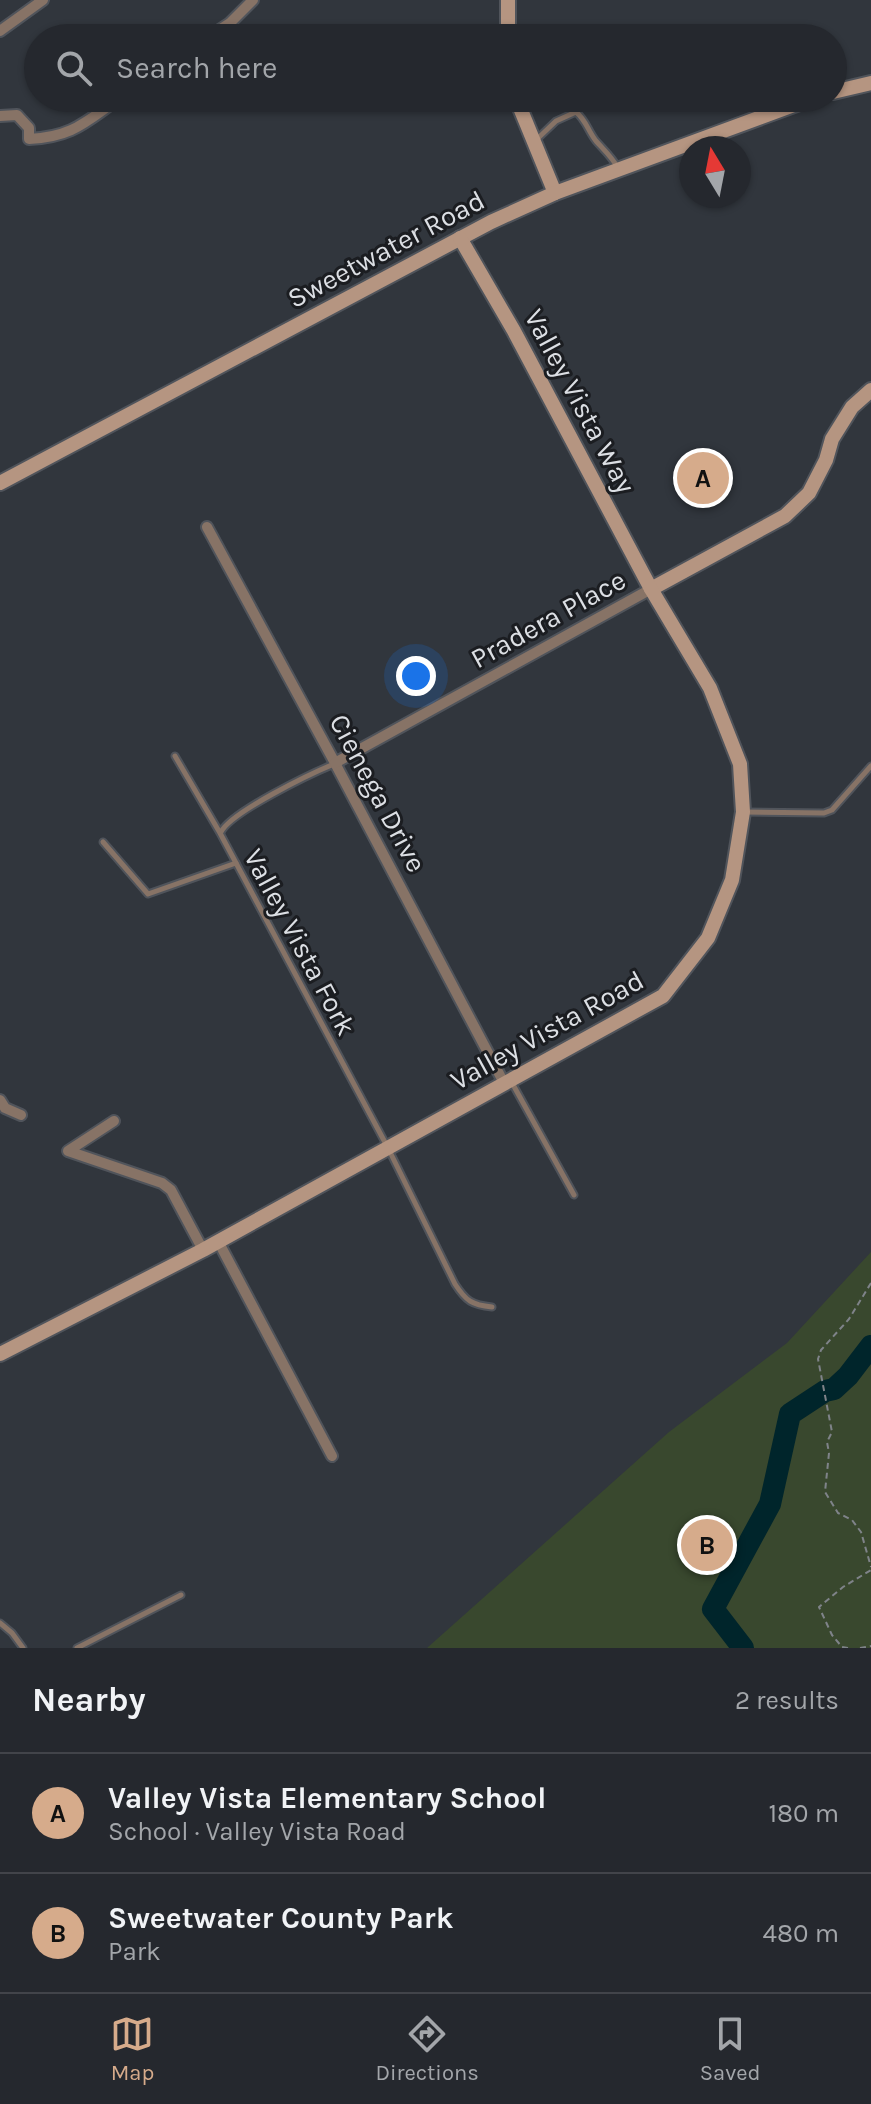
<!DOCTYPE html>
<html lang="en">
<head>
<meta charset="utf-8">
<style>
  body { margin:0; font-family:Karla,sans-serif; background:#31343a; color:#f1f3f6 }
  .compass { position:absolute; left:679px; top:136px; width:72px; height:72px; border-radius:50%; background:#25282e; box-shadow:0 2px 6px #0004; rotate:350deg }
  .you { position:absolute; left:416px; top:676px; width:28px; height:28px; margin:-20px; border:6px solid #fff; border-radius:50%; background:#1a73e8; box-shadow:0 0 0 12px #1a73e833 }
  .badge { display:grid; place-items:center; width:52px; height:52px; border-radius:50%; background:#d6ab8b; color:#111; font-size:26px; font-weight:700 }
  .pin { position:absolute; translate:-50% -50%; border:4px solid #fff; box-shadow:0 2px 8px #0006 }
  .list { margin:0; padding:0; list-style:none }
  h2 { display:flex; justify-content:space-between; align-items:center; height:104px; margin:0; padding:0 32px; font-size:34px }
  h2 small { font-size:26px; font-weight:400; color:#a3a6aa }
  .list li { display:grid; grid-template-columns:52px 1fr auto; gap:24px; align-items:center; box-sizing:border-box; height:120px; padding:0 32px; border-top:2px solid #42444a }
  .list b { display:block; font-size:30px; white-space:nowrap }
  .list p { margin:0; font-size:26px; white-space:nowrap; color:#a3a6aa }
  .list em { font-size:26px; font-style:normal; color:#a3a6aa }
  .icon { flex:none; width:44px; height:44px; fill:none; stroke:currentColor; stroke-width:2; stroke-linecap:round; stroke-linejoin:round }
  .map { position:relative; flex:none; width:871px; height:1648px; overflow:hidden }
  .search { position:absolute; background:#25282e; box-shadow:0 2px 6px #0004; left:24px; right:24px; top:24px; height:88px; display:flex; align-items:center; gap:20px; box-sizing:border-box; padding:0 28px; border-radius:44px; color:#a3a6aa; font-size:30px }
  .sheet { height:344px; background:#25282e }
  nav { display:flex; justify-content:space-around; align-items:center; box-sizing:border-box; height:112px; border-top:2px solid #42444a; background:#25282e; font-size:22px; color:#a3a6aa }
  nav a { display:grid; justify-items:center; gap:4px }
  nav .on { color:#d6ab8b }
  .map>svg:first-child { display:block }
  .green { fill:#39482e }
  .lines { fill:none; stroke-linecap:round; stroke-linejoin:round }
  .river { stroke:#00252b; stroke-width:22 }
  .lane-casing { stroke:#50545b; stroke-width:9 }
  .street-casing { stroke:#50545b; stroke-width:14 }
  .secondary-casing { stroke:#50545b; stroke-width:18 }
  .path { stroke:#7f8389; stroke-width:2; stroke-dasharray:6 4; stroke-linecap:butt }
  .lane { stroke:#877366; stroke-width:5 }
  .street { stroke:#877366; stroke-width:10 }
  .secondary { stroke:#b59581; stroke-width:14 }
  .labels { text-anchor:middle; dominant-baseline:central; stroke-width:6; stroke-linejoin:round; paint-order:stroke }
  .street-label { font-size:28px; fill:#dcdfe4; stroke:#1b1d21 }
</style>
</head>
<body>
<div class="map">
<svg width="871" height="1648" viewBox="0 0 871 1648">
  <rect width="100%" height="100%" fill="#31363d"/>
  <!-- green -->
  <polygon class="green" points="871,1252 871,1648 427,1648 669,1432 787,1343"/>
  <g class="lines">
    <!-- river -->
    <polyline class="river" points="743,1648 713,1609 770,1504 790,1414 825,1391 834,1389 848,1376 871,1346"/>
    <defs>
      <g id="lane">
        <path d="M535,141L556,121L576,112C586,120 588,131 596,141C604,150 612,157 618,168"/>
        <path d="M175,756L220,833L388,1148L455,1284C466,1301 472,1305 492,1307"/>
        <polyline points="744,812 824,813 832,810 871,766"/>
        <path d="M221,832C231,812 310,774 334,764"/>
        <polyline points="103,842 148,894 236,863"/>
        <polyline points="511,1081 574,1195"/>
        <polyline points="0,1623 12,1633 23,1648"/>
        <polyline points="77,1648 181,1595"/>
      </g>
      <g id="street">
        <polyline points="0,31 43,0"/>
        <polyline points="207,38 230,23 253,0"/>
        <path d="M0,116L17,115L29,128V139C73,137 85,122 120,98"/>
        <polyline points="207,527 335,763 504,1083"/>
        <polyline points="335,763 651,589"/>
        <polyline points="0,1100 5,1108 21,1115"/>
        <polyline points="114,1121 68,1151 162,1183 171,1190 203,1250"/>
        <polyline points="218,1241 332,1456"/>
      </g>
      <g id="secondary">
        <polyline points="508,0 508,38"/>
        <polyline points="833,92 871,83"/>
        <polyline points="516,98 555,193"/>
        <polyline points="0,483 491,222 555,193 813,98"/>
        <polyline points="651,589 785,516 809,493 826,460 832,439 852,407 871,390"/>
        <polyline points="0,1354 203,1250 663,996 708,938 732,880 743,812 740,764 710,688 651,589 514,331 460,238"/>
      </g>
    </defs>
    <!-- lane casing -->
    <use href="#lane" class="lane-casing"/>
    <!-- street casing -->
    <use href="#street" class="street-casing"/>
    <!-- secondary casing -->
    <use href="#secondary" class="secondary-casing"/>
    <!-- path -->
    <g class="path">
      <polyline points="871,1283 849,1319 821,1350 818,1359 832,1432 827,1442 829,1453 825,1492 838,1513 852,1520 861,1532 871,1567"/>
      <polyline points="848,1648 842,1647 832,1635 819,1607 843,1587 871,1570"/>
      <polyline points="860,1648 871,1646"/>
    </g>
    <!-- lane -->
    <use href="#lane" class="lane"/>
    <!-- street -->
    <use href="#street" class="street"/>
    <!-- secondary -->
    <use href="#secondary" class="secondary"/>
  </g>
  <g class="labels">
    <!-- street labels -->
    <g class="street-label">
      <text transform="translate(386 249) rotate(-28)">Sweetwater Road</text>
      <text transform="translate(580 401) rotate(62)">Valley Vista Way</text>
      <text transform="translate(548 619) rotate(-29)">Pradera Place</text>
      <text transform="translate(378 793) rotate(62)">Cienega Drive</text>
      <text transform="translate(300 942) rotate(62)">Valley Vista Fork</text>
      <text transform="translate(547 1030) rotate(-29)">Valley Vista Road</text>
    </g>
  </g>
</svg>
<svg class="compass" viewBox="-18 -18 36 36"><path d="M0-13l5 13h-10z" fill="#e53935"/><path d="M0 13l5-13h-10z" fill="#a3a6aa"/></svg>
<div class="you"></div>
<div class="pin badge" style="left:703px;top:478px">A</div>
<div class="pin badge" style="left:707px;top:1545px">B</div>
<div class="search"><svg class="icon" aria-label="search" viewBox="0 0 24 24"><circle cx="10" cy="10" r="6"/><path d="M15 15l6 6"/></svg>Search here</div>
</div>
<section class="sheet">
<h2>Nearby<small>2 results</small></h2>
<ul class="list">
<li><span class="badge">A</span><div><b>Valley Vista Elementary School</b><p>School · Valley Vista Road</p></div><em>180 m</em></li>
<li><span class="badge">B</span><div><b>Sweetwater County Park</b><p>Park</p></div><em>480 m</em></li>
</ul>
</section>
<nav>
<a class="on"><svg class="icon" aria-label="map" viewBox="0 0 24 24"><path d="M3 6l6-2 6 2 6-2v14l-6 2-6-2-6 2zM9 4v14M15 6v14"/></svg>Map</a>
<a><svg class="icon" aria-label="directions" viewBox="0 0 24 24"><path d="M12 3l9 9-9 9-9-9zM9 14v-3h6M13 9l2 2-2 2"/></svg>Directions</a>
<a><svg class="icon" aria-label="saved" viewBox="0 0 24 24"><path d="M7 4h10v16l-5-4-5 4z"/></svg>Saved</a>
</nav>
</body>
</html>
